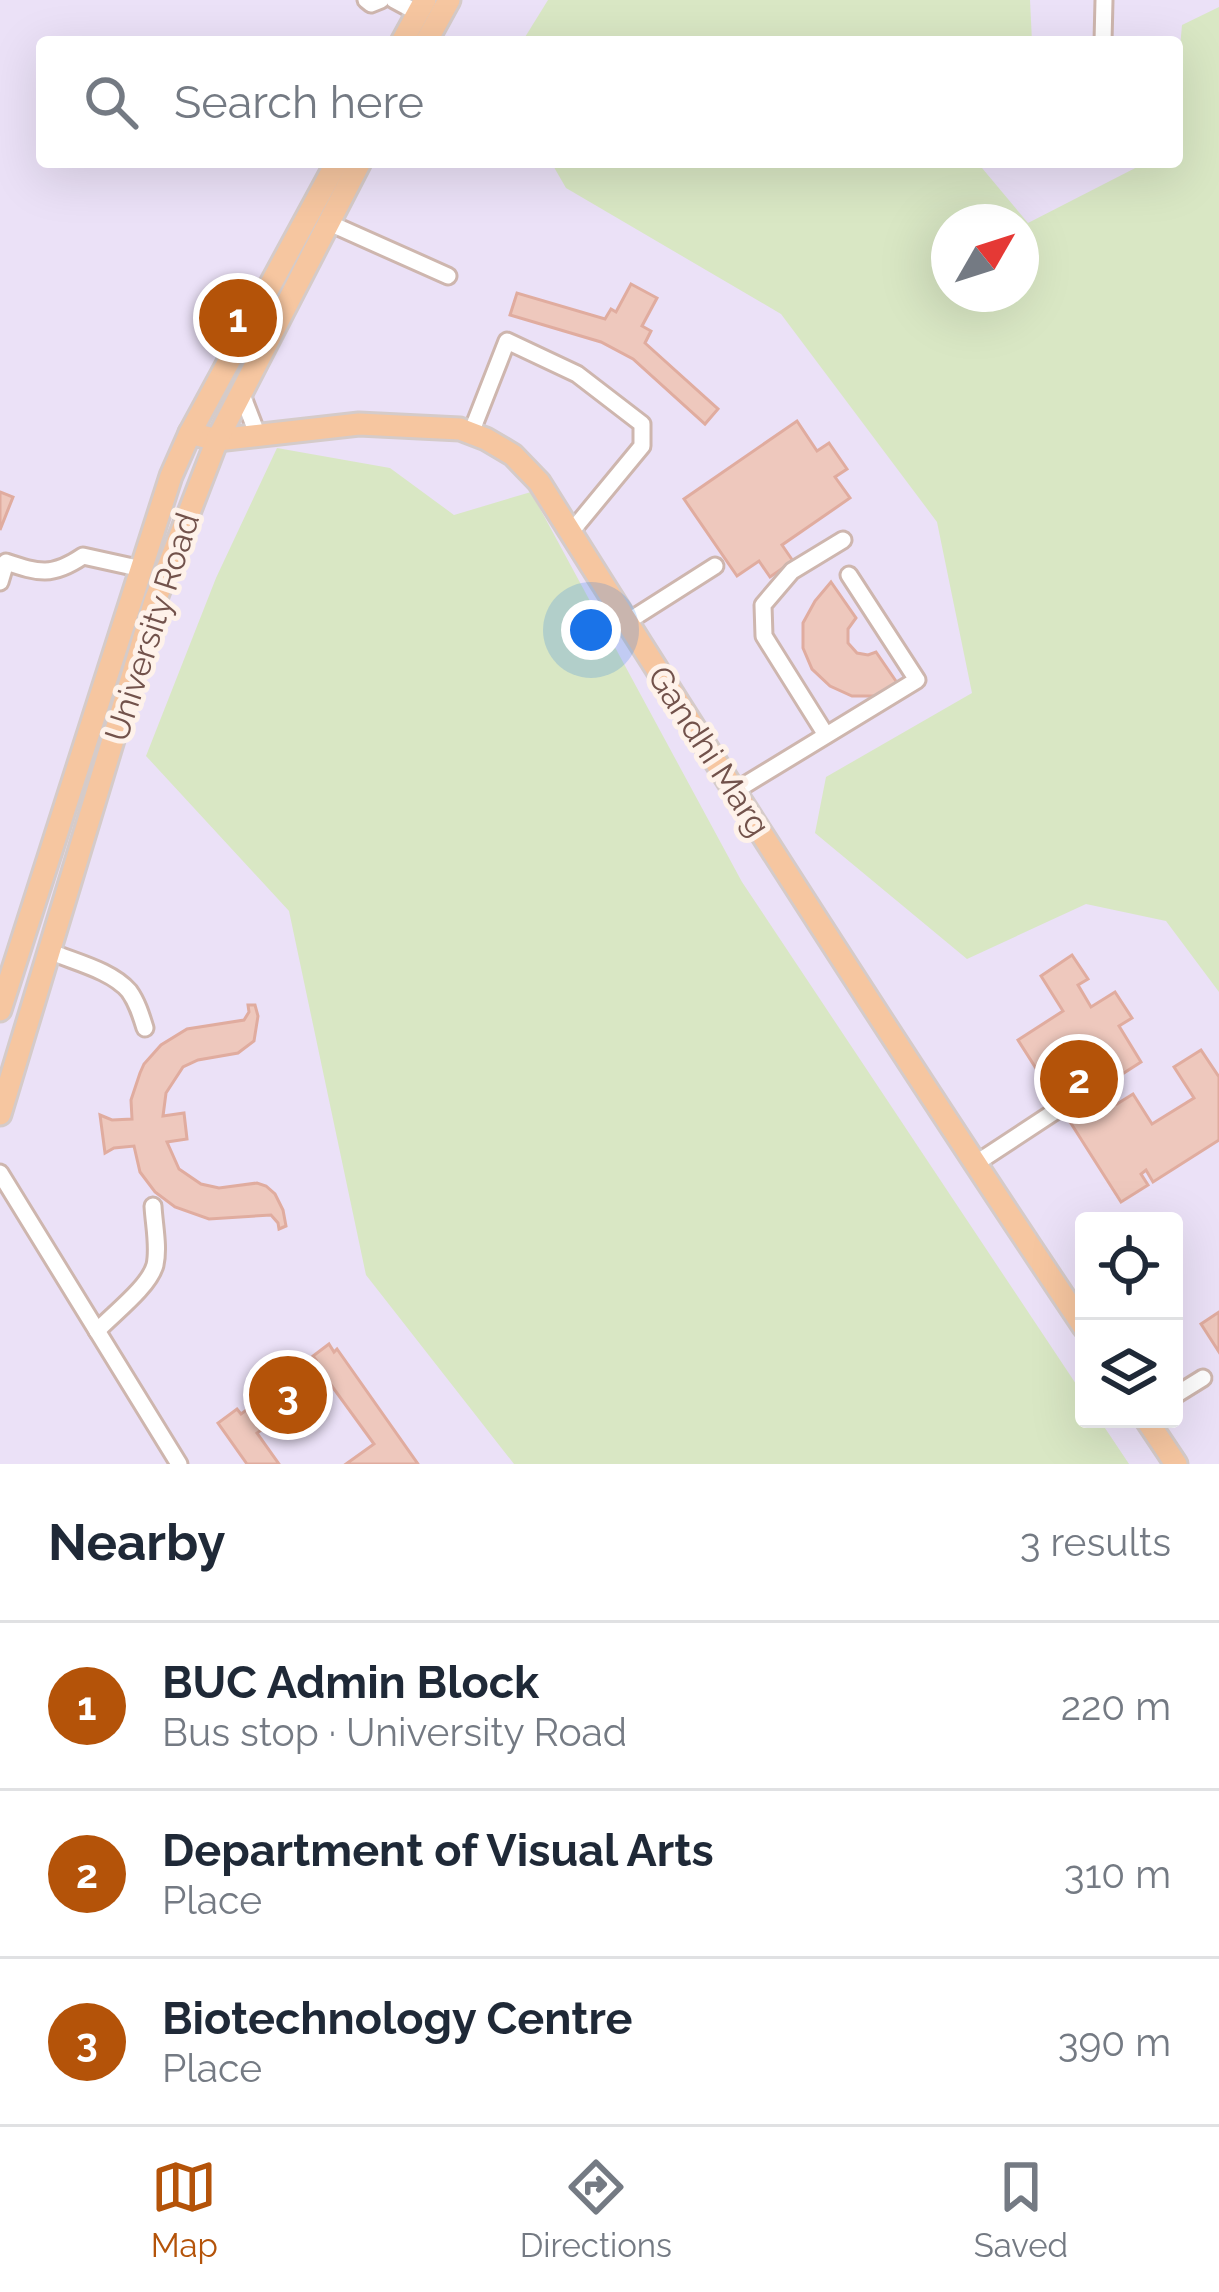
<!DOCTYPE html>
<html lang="en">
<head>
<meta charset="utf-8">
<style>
  body { margin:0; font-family:Raleway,sans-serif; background:#f2f2f3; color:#1f2937 }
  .controls { position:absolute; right:36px; bottom:36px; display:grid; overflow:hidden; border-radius:12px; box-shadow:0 12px 48px #0002 }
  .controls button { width:108px; height:108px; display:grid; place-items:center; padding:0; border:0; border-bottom:3px solid #e0e1e3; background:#fff; color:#1f2937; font:60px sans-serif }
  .compass { position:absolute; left:931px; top:204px; width:108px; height:108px; border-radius:50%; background:#fff; box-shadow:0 12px 48px #0002; rotate:51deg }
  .you { position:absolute; left:591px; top:630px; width:42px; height:42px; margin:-30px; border:9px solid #fff; border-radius:50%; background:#1a73e8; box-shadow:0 0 0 18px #1a73e833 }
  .badge { display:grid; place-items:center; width:78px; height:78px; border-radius:50%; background:#b45309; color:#fff; font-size:39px; font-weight:700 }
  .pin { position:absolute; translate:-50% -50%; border:6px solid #fff; box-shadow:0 3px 12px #0006 }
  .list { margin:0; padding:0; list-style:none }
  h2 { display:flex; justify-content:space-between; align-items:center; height:156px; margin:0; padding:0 48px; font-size:51px }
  h2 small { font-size:39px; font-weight:400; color:#747a83 }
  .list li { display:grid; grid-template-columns:78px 1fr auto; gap:36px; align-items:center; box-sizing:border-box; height:168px; padding:0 48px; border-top:3px solid #e0e1e3 }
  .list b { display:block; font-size:45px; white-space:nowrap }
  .list p { margin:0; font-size:39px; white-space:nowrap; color:#747a83 }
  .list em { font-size:39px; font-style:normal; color:#747a83 }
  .icon { flex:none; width:66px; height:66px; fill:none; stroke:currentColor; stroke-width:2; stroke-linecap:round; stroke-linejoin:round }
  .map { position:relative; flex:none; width:1219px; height:1464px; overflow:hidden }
  .search { position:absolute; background:#fff; box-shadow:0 12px 48px #0002; left:36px; right:36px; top:36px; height:132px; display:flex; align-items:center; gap:30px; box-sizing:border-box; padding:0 42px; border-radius:12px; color:#747a83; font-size:45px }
  .sheet { height:660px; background:#fff }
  nav { display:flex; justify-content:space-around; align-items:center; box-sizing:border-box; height:168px; border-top:3px solid #e0e1e3; background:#fff; font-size:33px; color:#747a83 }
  nav a { display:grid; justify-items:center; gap:6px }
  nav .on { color:#b45309 }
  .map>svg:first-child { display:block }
  .education { fill:#ebe1f7; fill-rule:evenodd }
  .green { fill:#d9e7c4; fill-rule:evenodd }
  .building { fill:#eec8bd; stroke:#e0ac9f; stroke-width:3 }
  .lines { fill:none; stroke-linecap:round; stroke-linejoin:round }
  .minor-casing { stroke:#ceb6ae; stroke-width:21 }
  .major-casing { stroke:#d5cbc9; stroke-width:27 }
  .minor { stroke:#fff; stroke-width:15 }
  .major { stroke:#f6c6a0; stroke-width:21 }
  .labels { text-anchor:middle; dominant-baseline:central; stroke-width:10; stroke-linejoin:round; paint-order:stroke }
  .street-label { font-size:33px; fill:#72524b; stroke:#fef2ea }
</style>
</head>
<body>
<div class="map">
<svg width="1219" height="1464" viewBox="0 0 1219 1464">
  <rect width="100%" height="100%" fill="#fbeee4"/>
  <!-- education -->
  <path class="education" d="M0,0H1219V1464H0ZM42,42H1177V162H42ZM949,222H1021V294H949ZM1084,1221H1174V1419H1084Z"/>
  <!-- green -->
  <g class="green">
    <polygon points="548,0 1030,0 1032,42 522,42"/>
    <path d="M1219,7V992L1166,921L1086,904L967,959L815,833L826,777L972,693L937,522L781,314L566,188L551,162H977L1028,223L1147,162H1177V81L1182,25ZM1021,222V294H949V222Z"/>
    <polygon points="277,448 390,468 454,515 531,492 742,882 1084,1396 1084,1419 1099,1419 1129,1464 514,1464 366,1275 289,911 146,756 216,578"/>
  </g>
  <!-- building -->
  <g class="building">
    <polygon points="631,284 657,298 642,326 651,331 645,343 718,409 705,424 633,359 601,342 510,315 517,293 605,319 611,309 616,312"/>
    <polygon points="797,421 817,451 829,443 847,469 835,477 850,498 782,545 793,561 770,577 759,561 737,576 684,499"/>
    <polygon points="0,492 13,497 0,530"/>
    <polygon points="831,582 856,618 848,629 848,643 857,653 868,655 876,652 900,687 878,696 852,696 830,686 812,669 803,648 803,623 815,601"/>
    <polygon points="1072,955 1088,979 1078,985 1091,1007 1115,992 1132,1018 1119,1026 1141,1062 1113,1080 1120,1090 1112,1096 1117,1104 1133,1094 1152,1124 1194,1098 1174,1067 1201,1050 1219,1077 1219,1140 1153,1182 1146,1170 1141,1174 1148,1185 1121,1202 1018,1040 1063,1011 1041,976"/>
    <polygon points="248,1005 255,1005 258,1016 254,1041 238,1053 198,1060 183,1067 166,1093 163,1116 184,1113 187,1139 167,1142 179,1169 201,1184 219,1188 257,1183 266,1186 275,1194 283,1210 286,1226 279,1229 278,1223 271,1215 209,1219 175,1207 155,1192 140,1172 134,1146 114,1148 105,1153 100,1115 112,1120 132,1119 131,1100 140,1073 144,1064 161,1045 187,1029 244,1020 249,1012"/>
    <polygon points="1219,1312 1219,1352 1201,1324"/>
    <polygon points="329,1344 334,1352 337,1349 418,1464 346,1464 374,1444 329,1382 257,1433 279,1464 247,1464 218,1423 237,1409 241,1414 316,1360 313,1356"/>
  </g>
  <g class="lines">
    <defs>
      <g id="minor">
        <polyline points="366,0 371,4 381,0"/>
        <polyline points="394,0 418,13"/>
        <polyline points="1103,42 1104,0"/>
        <polyline points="327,222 448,276"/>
        <polyline points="241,392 258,436"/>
        <polyline points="471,433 507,341 577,374 642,424 642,446 571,532"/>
        <path d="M0,582L6,562C39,573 52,577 83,556L142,569"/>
        <polyline points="627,622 715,566"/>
        <polyline points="826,735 764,636 763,605 792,571 843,540"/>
        <polyline points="735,791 917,680 849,575"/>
        <path d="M49,951C74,962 111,970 129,991C137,1002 141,1015 145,1028"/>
        <polyline points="975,1164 1054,1112"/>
        <polyline points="0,1173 179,1464"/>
        <path d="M97,1331C113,1314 149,1287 155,1265C159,1247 154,1225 153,1206"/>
        <polyline points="1174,1396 1203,1378"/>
      </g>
      <g id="major">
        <polyline points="402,42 425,0"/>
        <polyline points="426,42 449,0"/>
        <path d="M190,433L217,440L359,424L460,429L486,439L513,455L539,482C717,766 897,1048 1084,1327"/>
        <polyline points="0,1010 171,476 190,433 337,162"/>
        <polyline points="0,1114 155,601 217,440 360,162"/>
        <polyline points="1146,1419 1176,1464"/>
      </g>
    </defs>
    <!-- minor casing -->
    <use href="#minor" class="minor-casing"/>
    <!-- major casing -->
    <use href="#major" class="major-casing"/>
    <!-- minor -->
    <use href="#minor" class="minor"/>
    <!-- major -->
    <use href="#major" class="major"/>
  </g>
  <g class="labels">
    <!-- street labels -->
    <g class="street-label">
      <text transform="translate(152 627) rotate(-72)">University Road</text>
      <text transform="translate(709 751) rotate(57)">Gandhi Marg</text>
    </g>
  </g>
</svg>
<div class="controls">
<button><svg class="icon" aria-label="locate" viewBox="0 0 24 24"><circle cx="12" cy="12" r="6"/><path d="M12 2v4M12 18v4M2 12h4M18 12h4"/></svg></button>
<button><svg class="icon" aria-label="layers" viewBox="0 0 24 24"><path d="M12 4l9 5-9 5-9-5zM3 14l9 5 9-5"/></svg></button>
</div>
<svg class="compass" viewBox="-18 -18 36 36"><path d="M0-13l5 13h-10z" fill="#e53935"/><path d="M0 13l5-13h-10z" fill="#747a83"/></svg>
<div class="you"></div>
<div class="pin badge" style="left:238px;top:318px">1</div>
<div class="pin badge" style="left:1079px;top:1079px">2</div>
<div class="pin badge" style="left:288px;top:1395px">3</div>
<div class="search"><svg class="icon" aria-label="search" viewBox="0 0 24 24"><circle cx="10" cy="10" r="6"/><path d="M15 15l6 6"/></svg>Search here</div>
</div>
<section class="sheet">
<h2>Nearby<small>3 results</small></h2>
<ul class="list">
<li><span class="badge">1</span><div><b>BUC Admin Block</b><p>Bus stop · University Road</p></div><em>220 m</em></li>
<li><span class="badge">2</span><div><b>Department of Visual Arts</b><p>Place</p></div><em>310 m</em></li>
<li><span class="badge">3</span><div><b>Biotechnology Centre</b><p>Place</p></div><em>390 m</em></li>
</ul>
</section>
<nav>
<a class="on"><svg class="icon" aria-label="map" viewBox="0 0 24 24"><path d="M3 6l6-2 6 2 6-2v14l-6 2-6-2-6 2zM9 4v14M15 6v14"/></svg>Map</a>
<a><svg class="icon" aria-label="directions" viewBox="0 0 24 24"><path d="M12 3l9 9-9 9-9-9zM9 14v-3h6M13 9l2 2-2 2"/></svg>Directions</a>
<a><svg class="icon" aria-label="saved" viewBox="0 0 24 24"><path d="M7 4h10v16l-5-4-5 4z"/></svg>Saved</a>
</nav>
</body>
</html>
